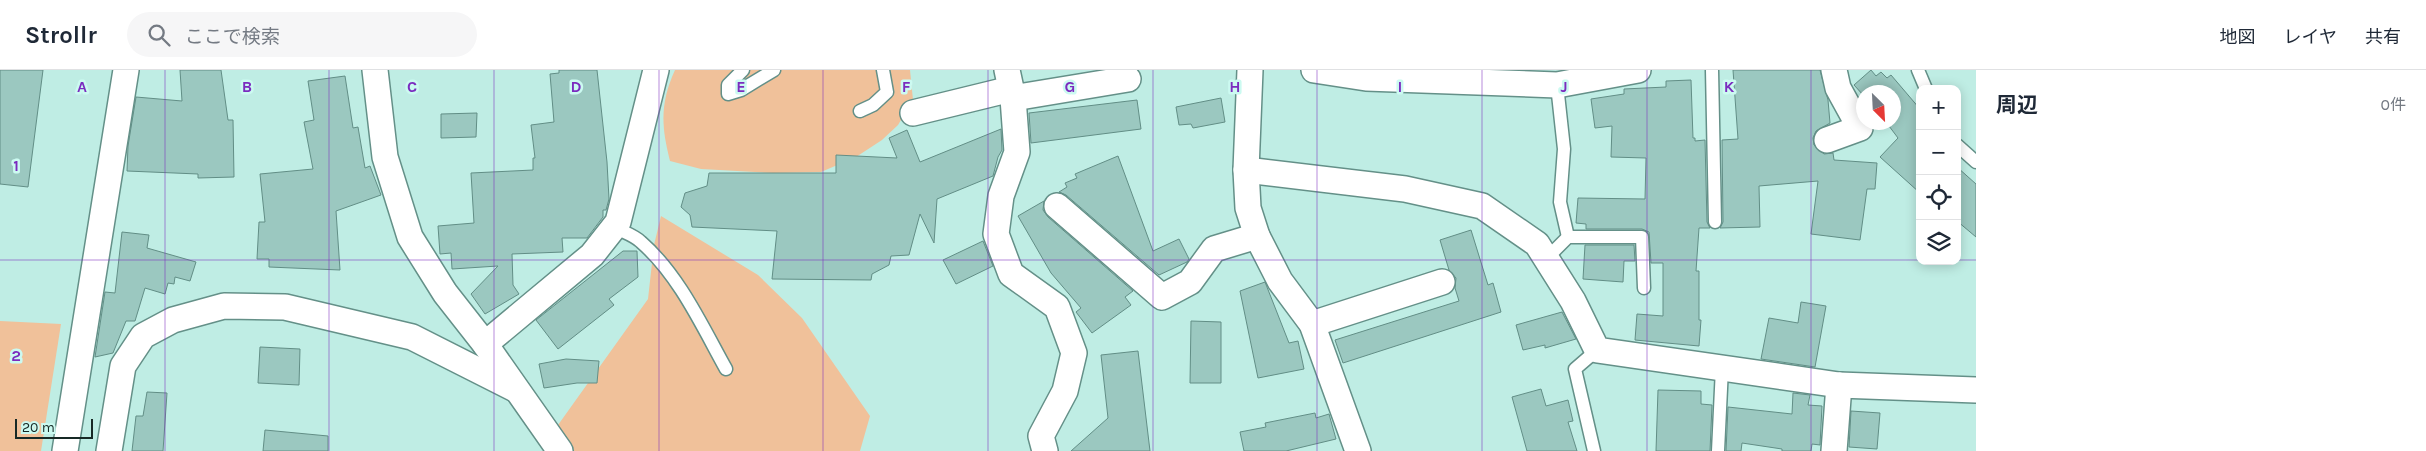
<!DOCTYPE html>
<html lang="ja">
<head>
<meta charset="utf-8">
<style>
  body { margin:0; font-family:Karla,"Noto Sans JP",sans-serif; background:#f6f6f7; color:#1f2937 }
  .controls { position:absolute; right:15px; top:15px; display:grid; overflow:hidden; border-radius:10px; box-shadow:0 2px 12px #0003 }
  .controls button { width:45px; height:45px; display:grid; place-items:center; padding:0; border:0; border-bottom:1px solid #e0e1e3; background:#fff; color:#1f2937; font:25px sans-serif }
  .compass { position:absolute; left:1856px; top:15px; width:45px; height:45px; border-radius:50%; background:#fff; box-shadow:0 2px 12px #0003; rotate:156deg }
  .scale { position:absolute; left:15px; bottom:12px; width:78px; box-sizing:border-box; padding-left:5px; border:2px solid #172925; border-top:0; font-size:14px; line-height:18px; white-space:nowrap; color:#172925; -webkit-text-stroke:4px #ccfaf1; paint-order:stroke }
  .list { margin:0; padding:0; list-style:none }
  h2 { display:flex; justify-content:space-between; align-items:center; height:65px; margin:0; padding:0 20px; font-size:21px }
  h2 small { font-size:16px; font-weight:400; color:#747a83 }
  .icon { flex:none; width:28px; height:28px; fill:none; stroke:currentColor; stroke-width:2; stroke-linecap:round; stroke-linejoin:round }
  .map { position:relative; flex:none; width:1976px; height:381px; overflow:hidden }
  header { display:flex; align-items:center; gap:30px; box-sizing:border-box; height:70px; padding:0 25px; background:#fff; border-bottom:1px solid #e0e1e3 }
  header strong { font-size:24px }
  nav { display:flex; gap:28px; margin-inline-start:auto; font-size:18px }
  .search { width:350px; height:45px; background:#f6f6f7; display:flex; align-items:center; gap:12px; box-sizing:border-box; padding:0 18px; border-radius:28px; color:#747a83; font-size:19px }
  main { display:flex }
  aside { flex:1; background:#fff }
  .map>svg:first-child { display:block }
  .green { fill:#f0c19a }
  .building { fill:#9bc8c0; stroke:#628e86 }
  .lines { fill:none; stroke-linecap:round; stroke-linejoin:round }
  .service-casing { stroke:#649088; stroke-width:15 }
  .minor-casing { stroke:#649088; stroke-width:28 }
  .service { stroke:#fff; stroke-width:12 }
  .minor { stroke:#fff; stroke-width:25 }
  .grid { fill:none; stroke:#7b2cbf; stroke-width:1; stroke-opacity:0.55 }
  .grid-label { font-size:16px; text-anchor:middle; font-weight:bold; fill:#7b2cbf; stroke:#ccfaf1; stroke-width:5; stroke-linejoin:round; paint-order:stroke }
</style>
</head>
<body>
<header>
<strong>Strollr</strong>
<div class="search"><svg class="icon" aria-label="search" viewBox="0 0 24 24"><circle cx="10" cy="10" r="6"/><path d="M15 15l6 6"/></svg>ここで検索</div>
<nav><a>地図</a><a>レイヤ</a><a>共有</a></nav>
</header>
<main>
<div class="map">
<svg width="1976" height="381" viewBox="0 0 1976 381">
  <rect width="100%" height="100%" fill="#bfede4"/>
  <!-- green -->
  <g class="green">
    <path d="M675,0H910L913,30L898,55L882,70L856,87L821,102L773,103L701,99L670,91C661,56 660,33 675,0Z"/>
    <polygon points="661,146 758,205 802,248 870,346 860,381 561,381 558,355 648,229 654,175"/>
    <polygon points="0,251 61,254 41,381 0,381"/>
  </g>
  <!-- building -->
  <g class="building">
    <polygon points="0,0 43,0 28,117 0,114"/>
    <polygon points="180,0 221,0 228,50 233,50 234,107 198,108 198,104 127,101 128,76 136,27 182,31"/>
    <polygon points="559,0 597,0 607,92 609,129 606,140 603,140 603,147 587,168 562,168 563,182 512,184 513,215 519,224 485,244 471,224 498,196 452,199 451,183 440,184 438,156 474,153 471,103 533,100 533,88 535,88 531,55 554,52 550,4 559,3"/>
    <polygon points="1733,0 1820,0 1828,30 1830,53 1816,61 1813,68 1814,75 1824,84 1833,83 1834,90 1877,93 1875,119 1867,119 1860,170 1811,164 1818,111 1759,116 1760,157 1720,158 1723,152 1722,70 1738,69"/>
    <polygon points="1871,0 1876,6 1881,2 1887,8 1891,5 1920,39 1920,123 1880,87 1898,68 1886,52 1894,52 1894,22 1864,22 1864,26 1854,15"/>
    <polygon points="345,6 353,58 358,57 365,98 370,96 381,125 336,141 340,200 269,197 269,189 257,189 259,152 265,152 260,104 313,99 304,52 314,50 308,11"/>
    <polygon points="1691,10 1693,68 1695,68 1695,71 1705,70 1707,152 1710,158 1699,158 1696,201 1699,201 1699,250 1701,250 1699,276 1635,270 1637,244 1663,246 1663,193 1651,193 1649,162 1642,159 1586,159 1586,154 1576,153 1578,128 1645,129 1646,88 1611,87 1612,56 1595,58 1591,29 1624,24 1624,19 1666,17 1666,11"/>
    <polygon points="1221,28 1225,52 1193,58 1191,54 1179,55 1176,37"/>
    <polygon points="1137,30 1141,59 1031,73 1029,43"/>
    <polygon points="477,43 476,67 441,68 441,44"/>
    <polygon points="1001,59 1002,80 998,87 993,106 937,129 934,173 920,144 909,185 891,186 889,195 872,204 871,210 772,209 777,161 692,157 690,145 681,137 685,123 707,116 709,103 836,103 836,85 897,88 889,68 907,60 920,92"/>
    <polygon points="1118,86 1153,181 1179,169 1189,189 1187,192 1159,205 1066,125 1059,122 1067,117 1065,113 1077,108 1075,104"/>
    <polygon points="1957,97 1976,114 1976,167 1957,151"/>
    <polygon points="1044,131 1043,140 1048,147 1133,221 1125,227 1131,235 1092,263 1076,242 1081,238 1051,203 1018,146"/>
    <polygon points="1471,160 1488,215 1493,213 1501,242 1343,293 1335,270 1459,231 1455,218 1456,208 1449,200 1440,170"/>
    <polygon points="122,162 149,165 147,178 196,192 190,211 175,207 174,214 168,213 165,224 145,218 135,251 126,251 113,283 95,287 105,222 115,223"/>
    <polygon points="983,171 993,196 956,214 943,190"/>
    <polygon points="1585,175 1634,175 1635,191 1624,191 1623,212 1583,209"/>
    <polygon points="623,181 637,181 638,207 609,229 614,235 558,279 536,250"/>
    <polygon points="1265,212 1289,273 1298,271 1304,299 1258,308 1240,221"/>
    <polygon points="1801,232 1826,236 1815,297 1761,289 1769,248 1798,253"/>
    <polygon points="1562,242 1576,269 1545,278 1545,275 1523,280 1516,255"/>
    <polygon points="1191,251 1221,252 1221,313 1190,313"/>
    <polygon points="260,277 300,279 299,315 258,313"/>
    <polygon points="1138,281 1150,381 1071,381 1108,348 1101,285"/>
    <polygon points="566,289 599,291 597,313 577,313 544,318 539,294"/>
    <polygon points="1541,319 1546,336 1568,330 1573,351 1568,352 1577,381 1527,381 1512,327"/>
    <polygon points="1658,320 1701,321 1701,334 1712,335 1710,381 1656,381"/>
    <polygon points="147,322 167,323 163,381 132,381 136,346 143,346"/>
    <polygon points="1793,323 1810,325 1808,335 1822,336 1820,375 1812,374 1811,381 1782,381 1782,379 1742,373 1741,381 1726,381 1728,337 1792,344"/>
    <polygon points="1851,341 1880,343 1877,379 1849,377"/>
    <polygon points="1315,343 1316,348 1329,344 1336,369 1286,381 1244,381 1240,362 1266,357 1265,353"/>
    <polygon points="265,360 328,366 328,381 263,381"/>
  </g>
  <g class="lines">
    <defs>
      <g id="service">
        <polyline points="743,0 728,15 728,24 741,20 774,0"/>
        <polyline points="1712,0 1715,152"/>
        <polyline points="1918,0 1926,19"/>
        <polyline points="1557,15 1564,79 1560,132 1568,167"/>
        <polyline points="860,41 873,35 887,22 883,0"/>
        <polyline points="1957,75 1976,92"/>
        <path d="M614,157C623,162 634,165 641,172C679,205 702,256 726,299"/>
        <polyline points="1546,189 1568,167 1642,167 1644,218"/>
        <polyline points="1594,381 1575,299 1597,280"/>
        <polyline points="1718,381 1722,298"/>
      </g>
      <g id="minor">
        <polyline points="375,0 385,87 410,167 445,223 485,274 560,381"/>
        <polyline points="1007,0 1013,28 1017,82 1001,126 996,164 1011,204 1057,237 1074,283 1065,321 1041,366 1045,381"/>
        <polyline points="1250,0 1246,100 1248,138 1257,166 1280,211 1312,254 1358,381"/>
        <polyline points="1314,0 1366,8 1557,15 1638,0"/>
        <polyline points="1013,28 1128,9"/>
        <polyline points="913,43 1011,19"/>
        <polyline points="1827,70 1860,58 1838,18 1834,0"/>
        <polyline points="1246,100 1405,119 1482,136 1537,174 1573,231 1597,280 1839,315 1976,320"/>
        <polyline points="1057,136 1162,227 1190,212 1214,179 1257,166"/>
        <polyline points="1312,254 1442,212"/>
        <polyline points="485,274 592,185 618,152 656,0"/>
        <polyline points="65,381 126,0"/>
        <polyline points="109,381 123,296 143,266 173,250 224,236 285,237 412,267 515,319"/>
        <polyline points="1834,381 1839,315"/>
      </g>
    </defs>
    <!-- service casing -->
    <use href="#service" class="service-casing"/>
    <!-- minor casing -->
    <use href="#minor" class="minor-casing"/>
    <!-- service -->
    <use href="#service" class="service"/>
    <!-- minor -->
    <use href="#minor" class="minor"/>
  </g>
  <!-- grid -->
  <path class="grid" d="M165,0V381M329,0V381M494,0V381M659,0V381M823,0V381M988,0V381M1153,0V381M1317,0V381M1482,0V381M1647,0V381M1811,0V381M0,190H1920M1957,190H1976"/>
  <g class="grid-label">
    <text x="82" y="22">A</text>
    <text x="247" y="22">B</text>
    <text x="412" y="22">C</text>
    <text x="576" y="22">D</text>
    <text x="741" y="22">E</text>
    <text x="906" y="22">F</text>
    <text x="1070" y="22">G</text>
    <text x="1235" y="22">H</text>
    <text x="1400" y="22">I</text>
    <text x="1564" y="22">J</text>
    <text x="1729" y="22">K</text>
    <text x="16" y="101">1</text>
    <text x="16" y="291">2</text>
  </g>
</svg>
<div class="controls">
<button>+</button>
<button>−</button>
<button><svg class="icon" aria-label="locate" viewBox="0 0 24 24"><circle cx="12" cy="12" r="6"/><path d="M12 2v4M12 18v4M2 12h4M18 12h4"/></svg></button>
<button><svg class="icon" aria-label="layers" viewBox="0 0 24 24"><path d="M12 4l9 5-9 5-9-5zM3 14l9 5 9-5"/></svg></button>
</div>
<svg class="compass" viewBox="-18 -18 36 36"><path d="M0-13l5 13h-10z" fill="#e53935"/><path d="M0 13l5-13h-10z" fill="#747a83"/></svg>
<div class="scale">20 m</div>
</div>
<aside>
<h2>周辺<small>0件</small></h2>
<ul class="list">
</ul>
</aside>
</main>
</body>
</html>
